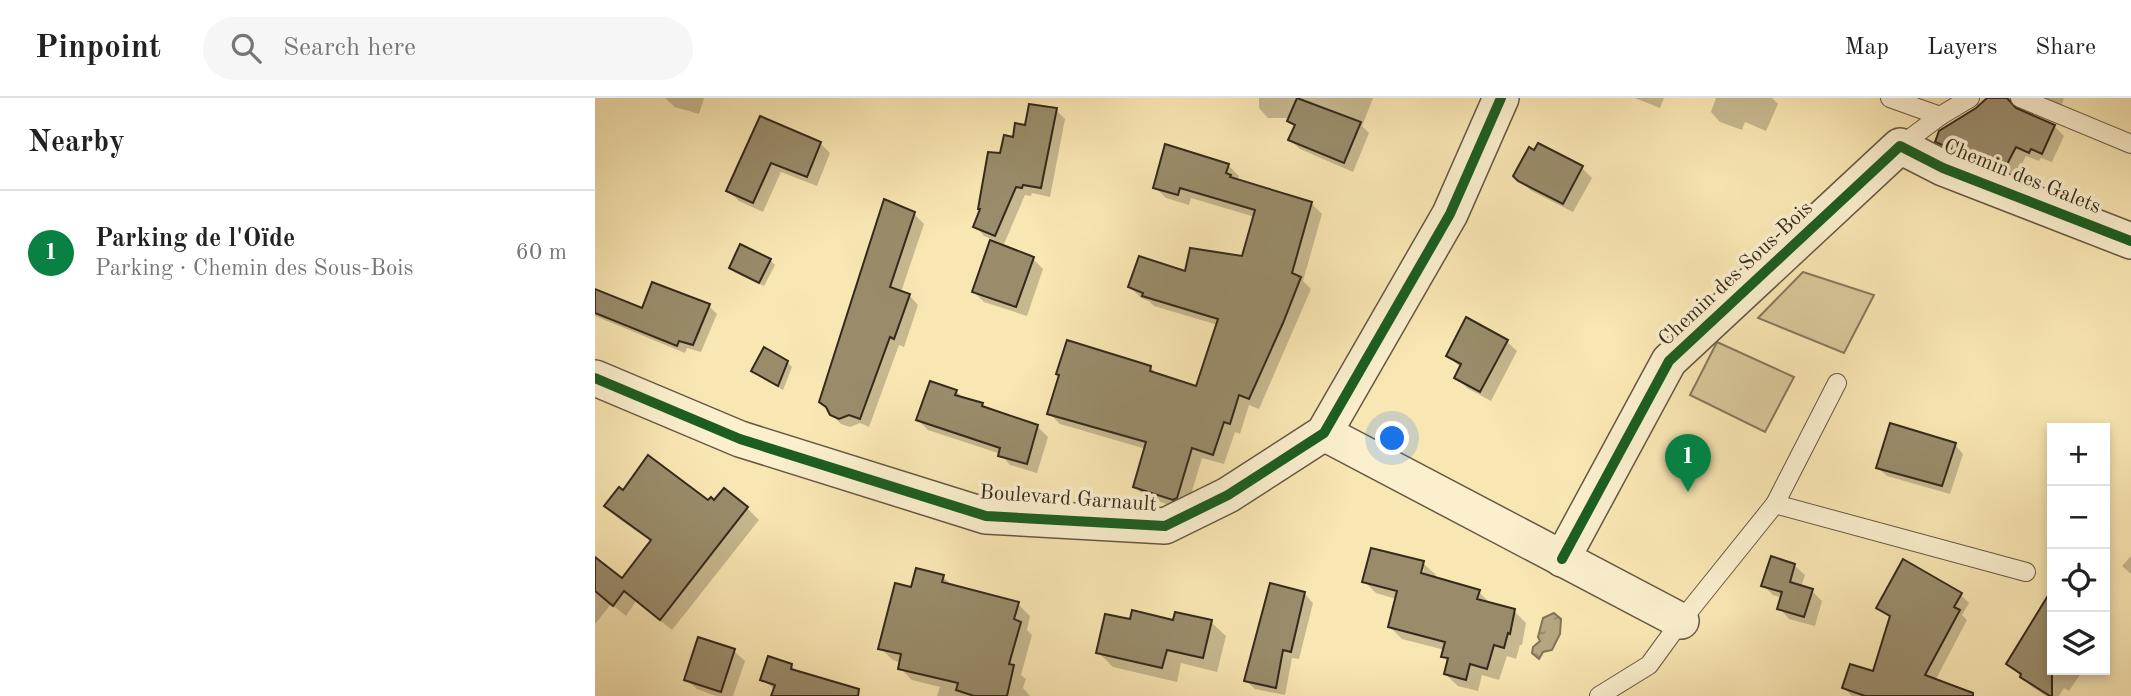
<!DOCTYPE html>
<html lang="en">
<head>
<meta charset="utf-8">
<style>
  body { margin:0; font-family:"Old Standard TT",serif; background:#f6f6f6; color:#222 }
  .controls { position:absolute; right:21px; bottom:21px; display:grid; overflow:hidden; border-radius:0px; box-shadow:0 4px 10px #0003 }
  .controls button { width:63px; height:63px; display:grid; place-items:center; padding:0; border:0; border-bottom:2px solid #e0e0e0; background:#fff; color:#222; font:35px sans-serif }
  .you { position:absolute; left:798px; top:341px; width:24px; height:24px; margin:-18px; border:5px solid #fff; border-radius:50%; background:#1a73e8; box-shadow:0 0 0 10px #1a73e833 }
  .badge { display:grid; place-items:center; width:46px; height:46px; border-radius:50%; background:#0b8043; color:#fff; font-size:23px; font-weight:700 }
  .pin { position:absolute; translate:-50% -58px; filter:drop-shadow(0 2px 4px #0008) }
  .pin::after { content:''; position:absolute; top:37px; width:24px; height:21px; background:inherit; clip-path:polygon(0 0,100% 0,50% 100%) }
  .list { margin:0; padding:0; list-style:none }
  h2 { display:flex; justify-content:space-between; align-items:center; height:91px; margin:0; padding:0 28px; font-size:30px }
  h2 small { font-size:23px; font-weight:400; color:#767676 }
  .list li { display:grid; grid-template-columns:46px 1fr auto; gap:21px; align-items:center; box-sizing:border-box; height:126px; padding:0 28px; border-top:2px solid #e0e0e0 }
  .list b { display:block; font-size:26px; white-space:nowrap }
  .list p { margin:0; font-size:23px; white-space:nowrap; color:#767676 }
  .list em { font-size:23px; font-style:normal; color:#767676 }
  .icon { flex:none; width:38px; height:38px; fill:none; stroke:currentColor; stroke-width:2; stroke-linecap:round; stroke-linejoin:round }
  .map { position:relative; flex:none; width:1536px; height:598px; overflow:hidden }
  header { display:flex; align-items:center; gap:42px; box-sizing:border-box; height:98px; padding:0 35px; background:#fff; border-bottom:2px solid #e0e0e0 }
  header strong { font-size:33px }
  nav { display:flex; gap:38px; margin-inline-start:auto; font-size:24px }
  .search { width:490px; height:63px; background:#f6f6f6; display:flex; align-items:center; gap:18px; box-sizing:border-box; padding:0 24px; border-radius:38px; color:#767676; font-size:26px }
  main { display:flex }
  aside { flex:1; background:#fff }
  .map>svg:first-child { display:block }
  .pitch { fill:#d8c79a; stroke:#86785c; stroke-width:2 }
  .water { fill:url(#water-ripples); stroke:#827458; stroke-width:2 }
  .shadow { fill:#0003; fill-rule:evenodd }
  .building { fill:#9a8c6b; stroke:#34291d; stroke-width:2 }
  .lines { fill:none; stroke-linecap:round; stroke-linejoin:round }
  .service-casing { stroke:#655842; stroke-width:20 }
  .minor-casing { stroke:#655842; stroke-width:38 }
  .service { stroke:#fbefce; stroke-width:18 }
  .minor { stroke:#fbefce; stroke-width:35 }
  .cycleway-casing { stroke:#fbefce; stroke-width:15 }
  .cycleway { stroke:#1b5e20; stroke-width:10 }
  .labels { text-anchor:middle; dominant-baseline:central; stroke-width:7; stroke-linejoin:round; paint-order:stroke }
  .street-label { font-size:21px; fill:#34291d; stroke:#fbefce }
</style>
</head>
<body>
<header>
<strong>Pinpoint</strong>
<div class="search"><svg class="icon" aria-label="search" viewBox="0 0 24 24"><circle cx="10" cy="10" r="6"/><path d="M15 15l6 6"/></svg>Search here</div>
<nav><a>Map</a><a>Layers</a><a>Share</a></nav>
</header>
<main>
<aside>
<h2>Nearby<small></small></h2>
<ul class="list">
<li><span class="badge">1</span><div><b>Parking de l'Oïde</b><p>Parking · Chemin des Sous-Bois</p></div><em>60 m</em></li>
</ul>
</aside>
<div class="map">
<svg width="1536" height="598" viewBox="0 0 1536 598">
  <defs>
    <pattern id="water-ripples" width="26" height="14" patternUnits="userSpaceOnUse" patternTransform="scale(1.75)"><rect width="26" height="14" fill="#b6a680"/><path d="M2 4q2-2 4 0t4 0M15 11q2-2 4 0t4 0" fill="none" stroke="#958768"/></pattern>
  </defs>
  <rect width="100%" height="100%" fill="#f9e7b3"/>
  <filter id="stains"><feTurbulence type="fractalNoise" baseFrequency=".00286" numOctaves="4"/><feColorMatrix values="0 0 0 0 .2 0 0 0 0 .09 0 0 0 0 .02 0 0 0 .5 -.17"/></filter>
  <radialGradient id="worn" r=".72"><stop offset=".6" stop-color="#630" stop-opacity="0"/><stop offset="1" stop-color="#630" stop-opacity=".3"/></radialGradient>
  <!-- pitch -->
  <g class="pitch">
    <polygon points="1208,174 1279,197 1249,255 1163,220"/>
    <polygon points="1122,244 1199,279 1170,334 1095,297"/>
  </g>
  <!-- water -->
  <polygon class="water" points="959,515 966,521 965,536 957,552 948,554 944,561 937,555 938,549 945,543 943,539 948,520"/>
  <!-- shadow -->
  <g class="shadow">
    <polygon points="70,0 109,0 104,16 80,9"/>
    <polygon points="664,0 778,0 767,28 774,35 758,74 705,51 695,42 701,29 694,23 695,20 673,20 664,10"/>
    <polygon points="1040,0 1069,0 1065,10"/>
    <polygon points="1121,0 1177,0 1183,6 1171,33 1150,24 1147,32 1125,24 1116,14"/>
    <polygon points="1396,0 1429,0 1423,6 1423,13 1459,28 1469,38 1457,64 1446,60 1444,63 1431,58 1419,81 1352,53 1342,43"/>
    <polygon points="1441,0 1469,0 1466,9"/>
    <polygon points="461,12 470,21 455,99 437,95 436,98 430,97 409,146 389,138 380,128 407,57 431,29"/>
    <polygon points="166,20 225,45 235,55 222,88 186,74 168,114 144,103 133,93"/>
    <polygon points="633,67 644,78 642,83 716,105 727,116 708,183 716,191 664,311 654,307 645,336 640,334 629,366 607,360 592,410 589,412 551,399 540,389 551,351 465,326 454,315 555,269 563,278 602,290 623,227 559,208 554,203 546,200 535,189 649,160 660,119 596,100 594,107 571,100 560,89"/>
    <polygon points="987,70 997,80 978,114 935,92 920,77"/>
    <polygon points="319,116 329,126 306,194 314,197 323,207 309,249 304,247 274,329 265,325 255,329 246,326 236,316"/>
    <polygon points="438,161 448,171 432,218 389,204 379,194"/>
    <polygon points="175,162 180,167 169,188 141,175 136,170"/>
    <polygon points="0,193 48,212 114,208 122,216 106,254 92,250 90,255 0,218"/>
    <polygon points="911,243 922,253 896,303 872,290 862,279 866,270 853,258"/>
    <polygon points="192,264 197,269 188,292 158,273"/>
    <polygon points="361,293 369,301 387,306 392,312 442,328 453,339 442,375 415,367 406,356 333,332 323,322"/>
    <polygon points="1360,347 1368,356 1355,396 1292,378 1283,370"/>
    <polygon points="28,394 152,410 164,422 77,532 41,503 31,518 16,506 0,526 0,461 28,483 57,444 23,420 12,408"/>
    <polygon points="1536,458 1536,476 1527,468"/>
    <path d="M828,465L841,477L840,481L884,494L897,507L919,513L931,525L927,547H925L921,561L912,558L904,582L887,577L883,593L863,588L850,576L854,564L848,558L850,552L807,541L795,529L801,501L781,495L769,483ZM826,471H829L826,484Z"/>
    <polygon points="1199,467 1210,477 1206,489 1217,493 1227,503 1220,528 1194,521 1184,510 1187,500 1178,497 1168,487"/>
    <polygon points="348,479 359,489 423,506 435,518 432,532 437,537 426,577 431,581 428,590 435,598 342,598 345,589 317,582 305,570 306,565 298,562 285,550 317,491"/>
    <polygon points="676,487 710,496 718,505 704,561 697,560 690,597 660,591 651,583"/>
    <polygon points="1366,497 1374,505 1367,517 1372,522 1340,583 1349,598 1257,598 1249,590 1279,576 1296,521 1283,509"/>
    <polygon points="1444,516 1457,524 1457,572 1488,572 1474,593 1469,590 1464,598 1451,598 1437,589 1413,566"/>
    <polygon points="536,524 616,524 631,538 622,574 586,565 582,584 518,569 503,554"/>
    <polygon points="104,541 139,553 150,563 138,598 121,598 102,591 91,581"/>
    <polygon points="196,568 204,575 241,598 178,598 180,592 167,581"/>
  </g>
  <!-- building -->
  <g class="building">
    <polygon points="702,0 766,24 749,65 693,42 700,27 692,23"/>
    <polygon points="1392,0 1412,0 1421,10 1460,27 1447,56 1436,51 1434,55 1421,49 1409,72 1340,44 1344,33 1381,10"/>
    <polygon points="434,6 462,10 446,90 428,87 427,90 421,89 400,138 378,129 385,111 383,111 393,54 405,55 409,37 418,39 420,25 430,27"/>
    <polygon points="165,18 226,44 212,79 176,65 158,105 131,93"/>
    <polygon points="943,45 988,68 968,106 923,83 918,78 934,49 939,52"/>
    <polygon points="570,46 634,66 631,75 636,77 635,79 717,104 697,175 706,179 688,225 654,301 644,297 635,326 629,324 618,357 597,350 582,400 578,402 538,389 551,344 452,316 464,277 461,276 472,242 556,268 555,273 601,288 623,221 547,198 548,195 533,189 544,158 590,173 595,150 647,158 660,112 585,90 583,97 558,90"/>
    <polygon points="289,101 320,114 295,189 315,196 299,241 295,239 265,321 254,317 244,321 235,317 231,309 224,304"/>
    <polygon points="395,142 439,159 421,209 377,194"/>
    <polygon points="145,146 176,161 164,185 134,170"/>
    <polygon points="57,184 115,206 98,247 84,243 82,248 0,215 0,191 47,210"/>
    <polygon points="871,219 913,242 885,294 859,280 866,266 851,258"/>
    <polygon points="169,249 193,263 183,288 156,273"/>
    <polygon points="335,283 362,292 360,297 388,305 387,308 443,327 432,366 403,358 405,350 321,322"/>
    <polygon points="1295,325 1361,345 1347,388 1281,370"/>
    <polygon points="53,357 113,402 116,399 119,402 129,390 153,409 65,522 29,493 18,508 0,493 0,459 27,480 56,442 9,408 24,389 28,392"/>
    <polygon points="776,450 829,463 826,475 885,492 882,501 920,511 915,536 913,535 909,550 899,547 892,571 875,566 871,582 849,576 853,560 846,559 850,544 793,529 802,493 767,484"/>
    <polygon points="1176,458 1200,466 1195,484 1218,491 1209,519 1182,511 1187,494 1166,488"/>
    <polygon points="1308,461 1367,495 1359,509 1365,512 1330,577 1378,595 1378,598 1270,598 1247,590 1255,566 1278,573 1295,518 1281,510"/>
    <polygon points="321,470 349,477 347,484 424,504 419,521 426,524 414,566 419,567 412,598 379,598 361,592 363,585 303,571 306,556 283,551 300,485 316,489"/>
    <polygon points="675,485 710,494 696,554 688,552 681,590 649,583"/>
    <polygon points="1457,491 1457,598 1455,598 1425,579 1426,576 1411,566"/>
    <polygon points="537,512 578,522 580,514 617,522 608,560 572,552 567,570 501,555 510,516 535,521"/>
    <polygon points="103,539 140,551 126,594 89,582"/>
    <polygon points="173,558 197,566 196,571 264,591 263,598 176,598 180,587 165,582"/>
  </g>
  <g class="lines">
    <defs>
      <g id="service">
        <polyline points="1295,0 1345,18 1305,48"/>
        <polyline points="1425,0 1536,46"/>
        <polyline points="1345,18 1375,0"/>
        <polyline points="1180,406 1431,474"/>
        <polyline points="1004,598 1054,567 1086,523 1180,406 1242,285"/>
      </g>
      <g id="minor">
        <polyline points="0,280 145,341 391,418 570,428 633,397 729,335 855,116 906,0"/>
        <polyline points="729,335 1086,523"/>
        <polyline points="967,461 1074,263 1305,48 1348,70 1536,143"/>
      </g>
    </defs>
    <!-- service casing -->
    <use href="#service" class="service-casing"/>
    <!-- minor casing -->
    <use href="#minor" class="minor-casing"/>
    <!-- service -->
    <use href="#service" class="service"/>
    <!-- minor -->
    <use href="#minor" class="minor"/>
    <defs>
      <g id="cycleway">
        <polyline points="0,280 145,341 391,418 570,428 633,397 729,335 855,116 906,0"/>
        <polyline points="967,461 1074,263 1305,48 1348,70 1536,143"/>
      </g>
    </defs>
    <!-- cycleway casing -->
    <use href="#cycleway" class="cycleway-casing"/>
    <!-- cycleway -->
    <use href="#cycleway" class="cycleway"/>
  </g>
  <g class="labels">
    <!-- street labels -->
    <g class="street-label">
      <text transform="translate(1427 79) rotate(22)">Chemin des Galets</text>
      <text transform="translate(1141 176) rotate(-43)">Chemin des Sous-Bois</text>
      <text transform="translate(473 401) rotate(4)">Boulevard Garnault</text>
    </g>
  </g>
  <rect width="100%" height="100%" filter="url(#stains)"/>
  <rect width="100%" height="100%" fill="url(#worn)"/>
</svg>
<div class="controls">
<button>+</button>
<button>−</button>
<button><svg class="icon" aria-label="locate" viewBox="0 0 24 24"><circle cx="12" cy="12" r="6"/><path d="M12 2v4M12 18v4M2 12h4M18 12h4"/></svg></button>
<button><svg class="icon" aria-label="layers" viewBox="0 0 24 24"><path d="M12 4l9 5-9 5-9-5zM3 14l9 5 9-5"/></svg></button>
</div>
<div class="you"></div>
<div class="pin badge" style="left:1093px;top:394px">1</div>
</div>
</main>
</body>
</html>
